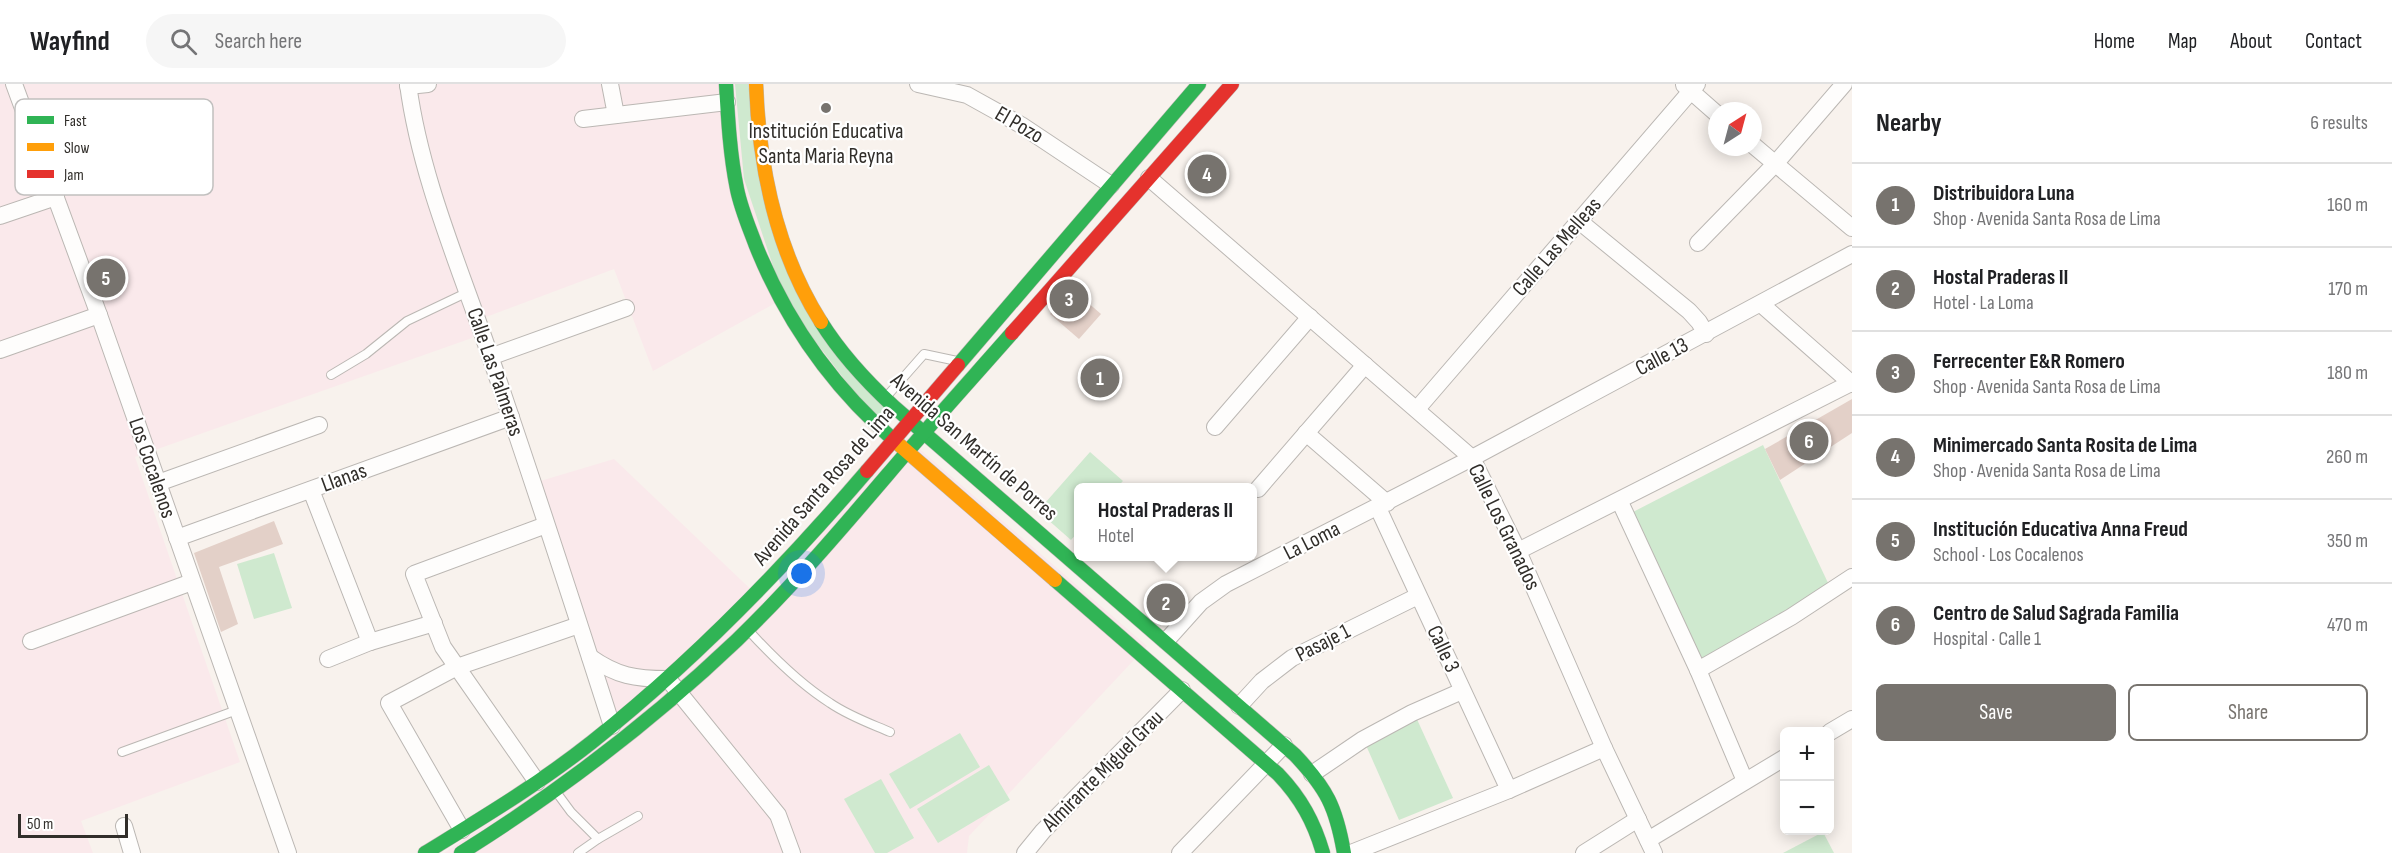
<!DOCTYPE html>
<html lang="en">
<head>
<meta charset="utf-8">
<style>
  body { margin:0; font-family:"Sofia Sans Condensed",sans-serif; background:#f6f6f6; color:#202124 }
  .controls { position:absolute; right:18px; bottom:18px; display:grid; overflow:hidden; border-radius:9px; box-shadow:0 3px 15px #0003 }
  .controls button { width:54px; height:54px; display:grid; place-items:center; padding:0; border:0; border-bottom:2px solid #e0e0e0; background:#fff; color:#202124; font:30px sans-serif }
  .compass { position:absolute; left:1708px; top:18px; width:54px; height:54px; border-radius:50%; background:#fff; box-shadow:0 3px 15px #0003; rotate:36deg }
  .scale { position:absolute; left:18px; bottom:15px; width:110px; box-sizing:border-box; padding-left:6px; border:3px solid #312e2a; border-top:0; font-size:16px; line-height:21px; white-space:nowrap; color:#312e2a; -webkit-text-stroke:4px #fff; paint-order:stroke }
  .you { position:absolute; left:802px; top:490px; width:21px; height:21px; margin:-15px; border:4px solid #fff; border-radius:50%; background:#1a73e8; box-shadow:0 0 0 9px #1a73e833 }
  .badge { display:grid; place-items:center; width:39px; height:39px; border-radius:50%; background:#77736e; color:#fff; font-size:20px; font-weight:700 }
  .pin { position:absolute; translate:-50% -50%; border:3px solid #fff; box-shadow:0 2px 6px #0006 }
  .popup { position:absolute; left:1074px; top:399px; width:183px; height:78px; box-sizing:border-box; display:grid; place-content:center; border-radius:9px; background:#fff; filter:drop-shadow(0 2px 4px #0005); font-size:20px; white-space:nowrap; color:#757577 }
  .popup b { font-size:22px; color:#202124 }
  .popup::after { content:''; position:absolute; left:50%; top:100%; margin-left:-12px; border:12px solid transparent; border-top-color:#fff }
  .list { margin:0; padding:0; list-style:none }
  h2 { display:flex; justify-content:space-between; align-items:center; height:78px; margin:0; padding:0 24px; font-size:26px }
  h2 small { font-size:20px; font-weight:400; color:#757577 }
  .list li { display:grid; grid-template-columns:39px 1fr auto; gap:18px; align-items:center; box-sizing:border-box; height:84px; padding:0 24px; border-top:2px solid #e0e0e0 }
  .list b { display:block; font-size:22px; white-space:nowrap }
  .list p { margin:0; font-size:20px; white-space:nowrap; color:#757577 }
  .list em { font-size:20px; font-style:normal; color:#757577 }
  .actions { display:flex; gap:12px; padding:18px 24px }
  .actions a { flex:1; padding:14px 0; border:2px solid #77736e; border-radius:9px; text-align:center; font-size:21px; color:#77736e }
  .actions .main { background:#77736e; color:#fff }
  .icon { flex:none; width:33px; height:33px; fill:none; stroke:currentColor; stroke-width:2; stroke-linecap:round; stroke-linejoin:round }
  .map { position:relative; flex:none; width:1852px; height:769px; overflow:hidden }
  header { display:flex; align-items:center; gap:36px; box-sizing:border-box; height:84px; padding:0 30px; background:#fff; border-bottom:2px solid #e0e0e0 }
  header strong { font-size:28px }
  nav { display:flex; gap:33px; margin-inline-start:auto; font-size:21px }
  .search { width:420px; height:54px; background:#f6f6f6; display:flex; align-items:center; gap:15px; box-sizing:border-box; padding:0 21px; border-radius:33px; color:#757577; font-size:22px }
  main { display:flex }
  aside { flex:1; background:#fff }
  .map>svg:first-child { display:block }
  .industrial { fill:#fae9eb }
  .green { fill:#cfe9cf }
  .water { fill:#b6d2f5 }
  .building { fill:#e3d0c8 }
  .lines { fill:none; stroke-linecap:round; stroke-linejoin:round }
  .lane-casing { stroke:#bbb7b3; stroke-width:10 }
  .street-casing { stroke:#bbb7b3; stroke-width:18 }
  .fast-casing { stroke:#bbb7b3; stroke-width:15 }
  .slow-casing { stroke:#bbb7b3; stroke-width:15 }
  .jam-casing { stroke:#bbb7b3; stroke-width:15 }
  .lane { stroke:#fefdfc; stroke-width:8 }
  .street { stroke:#fefdfc; stroke-width:16 }
  .fast { stroke:#30b455; stroke-width:14 }
  .slow { stroke:#ff9f0a; stroke-width:14 }
  .jam { stroke:#e5322d; stroke-width:14 }
  .poi-dot { fill:#77736e; stroke:#fff; stroke-width:2 }
  .labels { text-anchor:middle; dominant-baseline:central; stroke-width:4.5; stroke-linejoin:round; paint-order:stroke }
  .street-label { font-size:22px; fill:#312e2a; stroke:#fff }
  .poi-label { font-size:22px; fill:#312e2a; stroke:#fff }
  .key { fill:#fff; stroke:#c1c0bf; stroke-width:1.5 }
  .key-label { font-size:16px; fill:#312e2a }
</style>
</head>
<body>
<header>
<strong>Wayfind</strong>
<div class="search"><svg class="icon" aria-label="search" viewBox="0 0 24 24"><circle cx="10" cy="10" r="6"/><path d="M15 15l6 6"/></svg>Search here</div>
<nav><a>Home</a><a>Map</a><a>About</a><a>Contact</a></nav>
</header>
<main>
<div class="map">
<svg width="1852" height="769" viewBox="0 0 1852 769">
  <rect width="100%" height="100%" fill="#f8f2ed"/>
  <!-- industrial -->
  <g class="industrial">
    <polygon points="0,0 740,0 788,212 653,287 614,185 486,233 472,254 135,373 240,678 81,737 93,769 0,769"/>
    <polygon points="907,354 1147,562 969,752 967,769 444,769 620,648 537,398 614,375 763,517"/>
  </g>
  <!-- green -->
  <g class="green">
    <polygon points="735,0 748,0 779,169 887,327 885,333 878,339 785,218 744,95"/>
    <polygon points="1763,361 1829,501 1702,581 1633,428"/>
    <polygon points="1090,368 1123,397 1117,403 1079,404 1079,447 1071,456 1038,427"/>
    <polygon points="274,469 292,524 254,535 237,480"/>
    <polygon points="1415,631 1453,714 1399,736 1365,659"/>
    <polygon points="960,649 980,683 910,725 889,690"/>
    <polygon points="989,681 1010,716 938,759 917,725"/>
    <polygon points="881,695 914,754 887,769 875,769 844,715"/>
    <polygon points="1823,748 1834,769 1783,769"/>
  </g>
  <!-- water -->
  <polygon class="water" points="173,97 175,104 155,111 153,103"/>
  <!-- building -->
  <g class="building">
    <polygon points="1072,205 1101,230 1079,255 1050,230"/>
    <polygon points="1852,315 1852,349 1780,396 1765,365"/>
    <polygon points="274,437 283,460 219,483 238,540 221,548 194,469"/>
    <polygon points="1164,499 1187,518 1168,539 1146,520"/>
  </g>
  <g class="lines">
    <defs>
      <g id="lane">
        <polyline points="331,291 366,270 407,237 468,208"/>
        <polyline points="887,312 924,270 957,277"/>
        <path d="M749,547C771,571 803,602 830,619C849,632 869,639 890,648"/>
        <polyline points="122,668 237,626"/>
        <polyline points="557,709 571,728 598,755 638,732"/>
        <polyline points="578,769 598,755"/>
      </g>
      <g id="street">
        <polyline points="14,0 99,231 288,769"/>
        <path d="M408,0C420,91 458,179 488,266C531,391 572,517 612,642"/>
        <polyline points="610,0 616,31"/>
        <polyline points="918,0 967,11 1021,41 1111,101"/>
        <polyline points="1684,1 1717,30"/>
        <polyline points="408,2 428,0"/>
        <polyline points="583,35 727,18"/>
        <polyline points="1753,61 1852,144"/>
        <polyline points="1149,94 1472,374 1518,467 1604,664 1654,769"/>
        <polyline points="0,132 56,113"/>
        <polyline points="1579,137 1689,227 1699,238 1706,250"/>
        <polyline points="1698,159 1775,80 1844,0"/>
        <polyline points="1761,220 1852,300"/>
        <polyline points="0,266 99,231"/>
        <polyline points="490,273 626,224"/>
        <polyline points="1417,325 1697,0"/>
        <polyline points="1215,343 1310,233"/>
        <polyline points="1306,349 1387,419"/>
        <polyline points="158,399 319,341"/>
        <polyline points="1258,405 1365,281"/>
        <polyline points="311,406 370,558"/>
        <polyline points="1620,418 1698,586 1745,697"/>
        <polyline points="1378,424 1509,706"/>
        <polyline points="177,454 511,333"/>
        <polyline points="1518,467 1851,299"/>
        <polyline points="31,557 192,498"/>
        <polyline points="1166,557 1201,518 1226,500 1472,374 1852,170"/>
        <path d="M590,573C617,592 635,595 668,595L778,731L792,769"/>
        <polyline points="328,575 370,558 434,539"/>
        <polyline points="1698,586 1791,533 1852,493"/>
        <polyline points="1239,622 1262,597 1292,574 1418,512"/>
        <polyline points="1830,648 1852,635"/>
        <polyline points="1312,690 1362,656 1412,629 1462,607"/>
        <polyline points="537,698 443,563 414,490 546,441"/>
        <polyline points="124,742 132,769"/>
        <polyline points="462,746 389,619 457,583 579,541"/>
        <polyline points="1648,756 1784,674"/>
        <polyline points="1025,769 1043,747 1182,606"/>
        <polyline points="1180,769 1284,661"/>
        <polyline points="1351,769 1509,706 1604,664"/>
        <polyline points="1584,769 1638,735"/>
      </g>
      <g id="fast">
        <path d="M726,0C728,35 730,71 737,105C741,125 749,143 756,162C787,239 833,304 896,358"/>
        <path d="M821,238C841,270 865,296 893,322L1295,671C1327,705 1336,723 1344,769"/>
        <polyline points="958,281 1199,0"/>
        <path d="M1055,496L1278,690C1301,714 1314,738 1323,769"/>
        <path d="M425,769C482,734 539,700 592,658C693,578 783,485 867,387"/>
        <path d="M461,769C560,707 652,637 737,556C796,499 848,437 901,375C938,332 975,291 1012,249"/>
      </g>
      <g id="slow">
        <path d="M756,0C759,83 776,167 821,238"/>
        <polyline points="896,358 1055,496"/>
      </g>
      <g id="jam">
        <polyline points="1012,249 1232,0"/>
        <polyline points="867,387 958,281"/>
      </g>
    </defs>
    <!-- lane casing -->
    <use href="#lane" class="lane-casing"/>
    <!-- street casing -->
    <use href="#street" class="street-casing"/>
    <!-- fast casing -->
    <use href="#fast" class="fast-casing"/>
    <!-- slow casing -->
    <use href="#slow" class="slow-casing"/>
    <!-- jam casing -->
    <use href="#jam" class="jam-casing"/>
    <!-- lane -->
    <use href="#lane" class="lane"/>
    <!-- street -->
    <use href="#street" class="street"/>
    <!-- fast -->
    <use href="#fast" class="fast"/>
    <!-- slow -->
    <use href="#slow" class="slow"/>
    <!-- jam -->
    <use href="#jam" class="jam"/>
  </g>
  <!-- markers -->
  <circle class="poi-dot" cx="826" cy="24" r="6"/>
  <g class="labels">
    <!-- street labels -->
    <g class="street-label">
      <text transform="translate(1019 41) rotate(30)">El Pozo</text>
      <text transform="translate(1557 163) rotate(-49)">Calle Las Melleas</text>
      <text transform="translate(1662 273) rotate(-28)">Calle 13</text>
      <text transform="translate(495 288) rotate(71)">Calle Las Palmeras</text>
      <text transform="translate(974 363) rotate(41)">Avenida San Martín de Porres</text>
      <text transform="translate(152 384) rotate(71)">Los Cocalenos</text>
      <text transform="translate(344 394) rotate(-20)">Llanas</text>
      <text transform="translate(824 402) rotate(-49)">Avenida Santa Rosa de Lima</text>
      <text transform="translate(1504 443) rotate(64)">Calle Los Granados</text>
      <text transform="translate(1312 457) rotate(-27)">La Loma</text>
      <text transform="translate(1323 559) rotate(-27)">Pasaje 1</text>
      <text transform="translate(1443 565) rotate(65)">Calle 3</text>
      <text transform="translate(1103 687) rotate(-45)">Almirante Miguel Grau</text>
    </g>
    <!-- poi labels -->
    <g class="poi-label">
      <text x="826" y="47">Institución Educativa<tspan x="826" dy="25">Santa Maria Reyna</tspan></text>
    </g>
  </g>
  <!-- legend -->
  <rect x="15" y="15" width="198" height="96" rx="9" class="key"/>
  <rect x="27" y="32" width="27" height="8" fill="#30b455"/>
  <rect x="27" y="59" width="27" height="8" fill="#ff9f0a"/>
  <rect x="27" y="86" width="27" height="8" fill="#e5322d"/>
  <g class="key-label">
    <text x="64" y="42">Fast</text>
    <text x="64" y="69">Slow</text>
    <text x="64" y="96">Jam</text>
  </g>
</svg>
<div class="controls">
<button>+</button>
<button>−</button>
</div>
<svg class="compass" viewBox="-18 -18 36 36"><path d="M0-13l5 13h-10z" fill="#e53935"/><path d="M0 13l5-13h-10z" fill="#757577"/></svg>
<div class="scale">50 m</div>
<div class="you"></div>
<div class="pin badge" style="left:1100px;top:294px">1</div>
<div class="pin badge" style="left:1166px;top:519px">2</div>
<div class="popup"><b>Hostal Praderas II</b>Hotel</div>
<div class="pin badge" style="left:1069px;top:215px">3</div>
<div class="pin badge" style="left:1207px;top:90px">4</div>
<div class="pin badge" style="left:106px;top:194px">5</div>
<div class="pin badge" style="left:1809px;top:357px">6</div>
</div>
<aside>
<h2>Nearby<small>6 results</small></h2>
<ul class="list">
<li><span class="badge">1</span><div><b>Distribuidora Luna</b><p>Shop · Avenida Santa Rosa de Lima</p></div><em>160 m</em></li>
<li><span class="badge">2</span><div><b>Hostal Praderas II</b><p>Hotel · La Loma</p></div><em>170 m</em></li>
<li><span class="badge">3</span><div><b>Ferrecenter E&amp;R Romero</b><p>Shop · Avenida Santa Rosa de Lima</p></div><em>180 m</em></li>
<li><span class="badge">4</span><div><b>Minimercado Santa Rosita de Lima</b><p>Shop · Avenida Santa Rosa de Lima</p></div><em>260 m</em></li>
<li><span class="badge">5</span><div><b>Institución Educativa Anna Freud</b><p>School · Los Cocalenos</p></div><em>350 m</em></li>
<li><span class="badge">6</span><div><b>Centro de Salud Sagrada Familia</b><p>Hospital · Calle 1</p></div><em>470 m</em></li>
</ul>
<div class="actions"><a class="main">Save</a><a>Share</a></div>
</aside>
</main>
</body>
</html>
